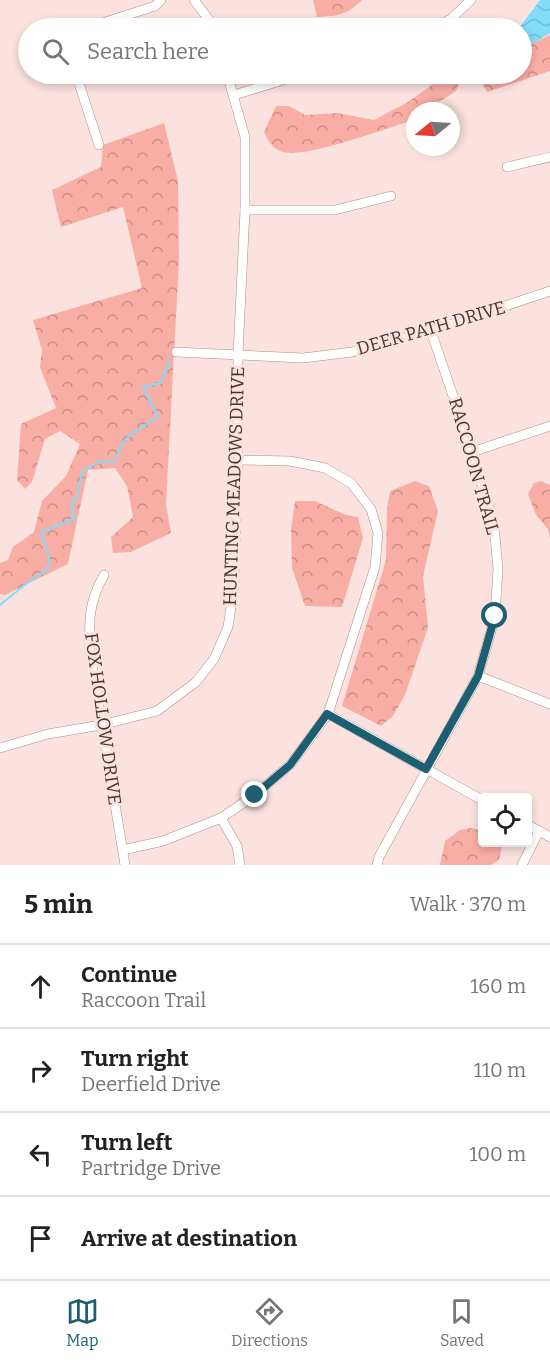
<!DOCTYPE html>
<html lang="en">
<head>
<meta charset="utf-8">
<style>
  body { margin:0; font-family:Bitter,serif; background:#f2f2f2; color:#222 }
  .controls { position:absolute; right:18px; bottom:18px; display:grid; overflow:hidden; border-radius:6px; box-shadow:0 3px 9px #0003 }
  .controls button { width:54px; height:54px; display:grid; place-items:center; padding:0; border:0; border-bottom:2px solid #e0e0e0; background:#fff; color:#222; font:30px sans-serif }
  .compass { position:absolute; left:406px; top:102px; width:54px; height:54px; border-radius:50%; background:#fff; box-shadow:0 3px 9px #0003; rotate:252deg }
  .stop { position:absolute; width:18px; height:18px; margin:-14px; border:4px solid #1c5f72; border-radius:50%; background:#fff }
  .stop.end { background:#1c5f72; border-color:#fff; box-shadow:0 2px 6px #0008 }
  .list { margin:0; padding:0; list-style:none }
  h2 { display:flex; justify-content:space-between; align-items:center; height:78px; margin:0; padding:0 24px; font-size:26px }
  h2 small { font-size:20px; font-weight:400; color:#767676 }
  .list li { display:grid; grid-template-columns:39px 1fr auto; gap:18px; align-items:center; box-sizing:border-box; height:84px; padding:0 24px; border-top:2px solid #e0e0e0 }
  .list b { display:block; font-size:22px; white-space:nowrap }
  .list p { margin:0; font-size:20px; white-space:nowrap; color:#767676 }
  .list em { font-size:20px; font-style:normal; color:#767676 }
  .icon { flex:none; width:33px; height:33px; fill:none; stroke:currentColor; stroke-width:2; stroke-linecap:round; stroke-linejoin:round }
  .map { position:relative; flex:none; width:550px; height:865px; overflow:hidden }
  .search { position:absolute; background:#fff; box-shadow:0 3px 9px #0003; left:18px; right:18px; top:18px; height:66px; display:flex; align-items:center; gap:15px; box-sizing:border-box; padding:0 21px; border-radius:33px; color:#767676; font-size:22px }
  .sheet { height:414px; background:#fff }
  nav { display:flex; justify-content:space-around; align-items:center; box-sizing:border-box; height:84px; border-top:2px solid #e0e0e0; background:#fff; font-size:16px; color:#767676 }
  nav a { display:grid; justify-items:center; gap:3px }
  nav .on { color:#1c5f72 }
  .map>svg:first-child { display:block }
  .forest { fill:url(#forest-crowns) }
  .water { fill:url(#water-waves) }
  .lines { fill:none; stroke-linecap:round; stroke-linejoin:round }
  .stream { stroke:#82dcfa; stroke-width:2 }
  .minor-casing { stroke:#b28b86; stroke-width:10 }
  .minor { stroke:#fff; stroke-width:9 }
  .route { stroke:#1c5f72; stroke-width:8 }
  .labels { text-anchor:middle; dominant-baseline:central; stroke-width:6; stroke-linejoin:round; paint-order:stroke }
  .street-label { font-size:18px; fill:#453432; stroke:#fce2df }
</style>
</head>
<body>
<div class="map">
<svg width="550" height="865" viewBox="0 0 550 865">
  <defs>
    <pattern id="forest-crowns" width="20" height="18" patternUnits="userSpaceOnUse" patternTransform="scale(1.5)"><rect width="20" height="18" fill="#f9aea5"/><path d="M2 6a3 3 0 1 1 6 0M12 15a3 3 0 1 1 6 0" fill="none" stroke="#cb8e87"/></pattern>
    <pattern id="water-waves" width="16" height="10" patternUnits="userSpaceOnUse" patternTransform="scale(1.5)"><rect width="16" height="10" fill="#82dcfa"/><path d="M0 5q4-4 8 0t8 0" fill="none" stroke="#72bdd7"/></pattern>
  </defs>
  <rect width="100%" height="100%" fill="#fce2df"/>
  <!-- forest -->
  <g class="forest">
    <path d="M313,0H362C347,15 337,16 317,17Z"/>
    <polygon points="550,35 550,71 487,92 481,81 484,74 522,74 522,48"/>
    <path d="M447,74H463L456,91L444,99L411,112L412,121C387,127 298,163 278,150C271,146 267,139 264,132L276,106H289L305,115L337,113L374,120L408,102Z"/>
    <polygon points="164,123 178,181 179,261 166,504 171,533 131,552 113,553 111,537 133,517 127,486 115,468 88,470 68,564 5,595 0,594 0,563 8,560 13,547 34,532 42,501 66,476 80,444 60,431 45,439 32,482 25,489 17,480 21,424 56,408 40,367 42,350 33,320 142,288 123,207 61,227 52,190 101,167 103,145"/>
    <polygon points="415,481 429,486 438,511 423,576 428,628 405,695 393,716 381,726 342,706 386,560 387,508 390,491"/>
    <polygon points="541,481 550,485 550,540 548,529 536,515 528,494 534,483"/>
    <polygon points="295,501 315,501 346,515 358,517 363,538 342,607 305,606 292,568 291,529"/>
    <polygon points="471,828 482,831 482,842 498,843 502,847 499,860 491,865 440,865 445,841 460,830"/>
  </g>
  <!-- water -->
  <polygon class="water" points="540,0 550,0 550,33 532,44 522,48 522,28 519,28"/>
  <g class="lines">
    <!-- stream -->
    <path class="stream" d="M0,605L27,583L48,569L49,557L41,532L74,519L71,503L77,497L82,472C90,466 102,458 112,462L117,459C117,438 143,427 158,417L143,387L160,383L170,361"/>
    <defs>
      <g id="minor">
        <polyline points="194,0 209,20 212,28"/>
        <polyline points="87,28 155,6 161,0"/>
        <polyline points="434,28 451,19 471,0"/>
        <polyline points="76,74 99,145"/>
        <polyline points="234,95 303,74"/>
        <polyline points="507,167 550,157"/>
        <polyline points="245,210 335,210 391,196"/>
        <polyline points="176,352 303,358 352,352 431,331 550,291"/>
        <polyline points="472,452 550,426"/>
        <path d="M104,575C88,603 89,622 90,653L125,865"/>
        <polyline points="478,676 550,704"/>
        <polyline points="328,714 482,800"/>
        <polyline points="0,748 48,734 101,725 157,711 196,682 214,659 228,627 234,587 238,460 238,354 245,210 245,137 227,74"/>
        <polyline points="221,818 237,846 240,865"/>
        <polyline points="528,825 550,837"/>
        <polyline points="123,850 163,841 221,818 255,795 290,765 328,714 375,567 378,533 371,509 351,483 325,468 290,461 238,460"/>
        <polyline points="377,865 379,857 478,676 495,617 498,569 494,525 472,452 431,331"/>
        <polyline points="522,865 539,831"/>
      </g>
    </defs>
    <!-- minor casing -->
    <use href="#minor" class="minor-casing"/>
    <!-- minor -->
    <use href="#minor" class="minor"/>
  </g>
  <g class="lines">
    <!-- route -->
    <polyline class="route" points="255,795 290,765 327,714 426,769 478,676 495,616"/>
  </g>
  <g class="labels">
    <!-- street labels -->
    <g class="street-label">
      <text transform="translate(431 328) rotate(-16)">DEER PATH DRIVE</text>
      <text transform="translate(474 466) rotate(74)">RACCOON TRAIL</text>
      <text transform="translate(234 486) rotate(-88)">HUNTING MEADOWS DRIVE</text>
      <text transform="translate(103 719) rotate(82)">FOX HOLLOW DRIVE</text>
    </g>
  </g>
</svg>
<div class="controls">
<button><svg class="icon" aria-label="locate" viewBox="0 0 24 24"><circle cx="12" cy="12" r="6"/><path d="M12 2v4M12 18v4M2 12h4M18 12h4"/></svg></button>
</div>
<svg class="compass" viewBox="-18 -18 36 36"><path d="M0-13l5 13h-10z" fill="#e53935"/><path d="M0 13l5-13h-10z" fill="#767676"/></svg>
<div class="stop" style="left:495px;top:616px"></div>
<div class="stop end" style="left:255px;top:795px"></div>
<div class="search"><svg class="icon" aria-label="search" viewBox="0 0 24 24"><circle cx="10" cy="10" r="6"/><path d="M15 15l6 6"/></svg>Search here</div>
</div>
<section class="sheet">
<h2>5 min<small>Walk · 370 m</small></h2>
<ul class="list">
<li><svg class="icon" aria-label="ahead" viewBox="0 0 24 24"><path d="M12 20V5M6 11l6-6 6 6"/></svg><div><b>Continue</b><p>Raccoon Trail</p></div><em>160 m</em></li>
<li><svg class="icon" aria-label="right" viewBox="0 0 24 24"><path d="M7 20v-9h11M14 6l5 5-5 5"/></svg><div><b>Turn right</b><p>Deerfield Drive</p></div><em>110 m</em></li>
<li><svg class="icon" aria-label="left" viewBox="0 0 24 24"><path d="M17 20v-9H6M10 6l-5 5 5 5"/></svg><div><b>Turn left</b><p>Partridge Drive</p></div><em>100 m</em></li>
<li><svg class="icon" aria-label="arrive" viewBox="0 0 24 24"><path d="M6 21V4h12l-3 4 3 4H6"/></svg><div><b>Arrive at destination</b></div></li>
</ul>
</section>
<nav>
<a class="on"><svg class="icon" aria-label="map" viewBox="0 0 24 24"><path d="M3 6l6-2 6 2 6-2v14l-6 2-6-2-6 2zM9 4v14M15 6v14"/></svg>Map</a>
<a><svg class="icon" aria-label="directions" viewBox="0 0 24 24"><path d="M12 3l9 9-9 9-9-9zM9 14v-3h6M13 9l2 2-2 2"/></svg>Directions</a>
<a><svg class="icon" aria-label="saved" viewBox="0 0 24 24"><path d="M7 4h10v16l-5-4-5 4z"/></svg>Saved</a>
</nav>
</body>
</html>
